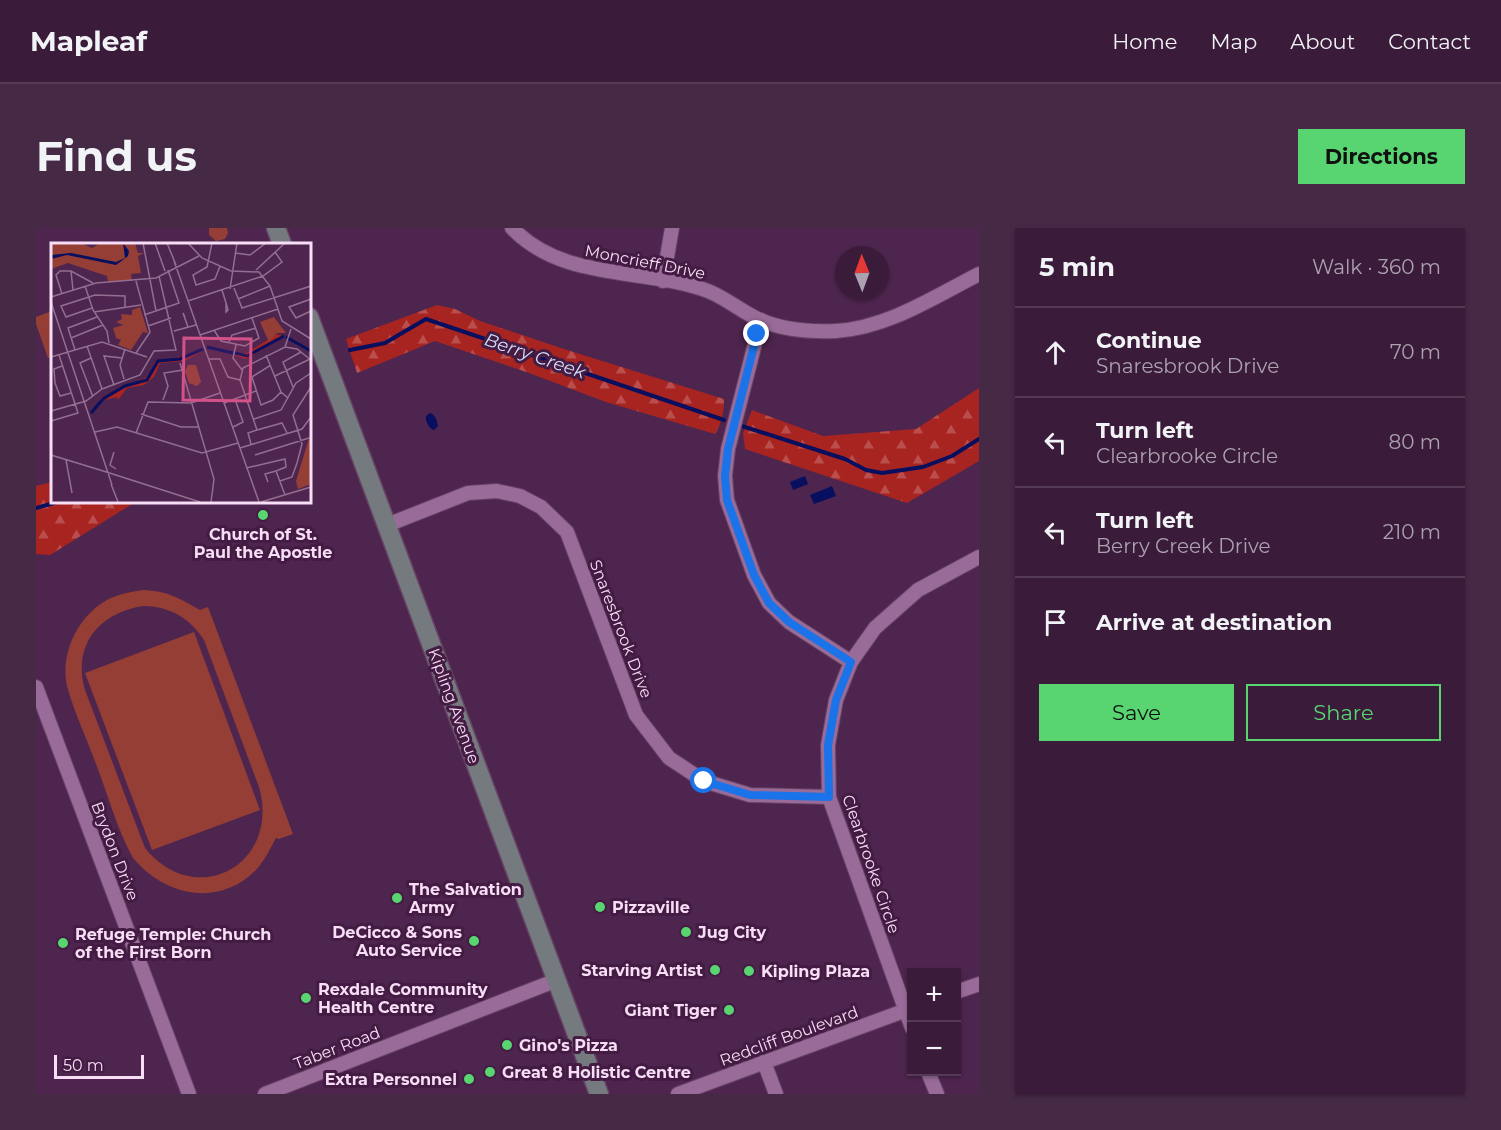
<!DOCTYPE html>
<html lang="en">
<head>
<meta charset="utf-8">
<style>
  body { margin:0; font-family:Montserrat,sans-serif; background:#452945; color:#f1f3f6 }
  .controls { position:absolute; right:18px; bottom:18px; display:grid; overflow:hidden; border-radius:0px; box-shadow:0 2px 4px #0004 }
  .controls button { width:54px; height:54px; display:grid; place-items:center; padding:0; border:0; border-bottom:2px solid #543a54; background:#3a1c3a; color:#f1f3f6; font:30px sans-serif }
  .compass { position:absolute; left:799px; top:18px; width:54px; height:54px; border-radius:50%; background:#3a1c3a; box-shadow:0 2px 4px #0004; rotate:359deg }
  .scale { position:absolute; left:18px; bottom:15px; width:90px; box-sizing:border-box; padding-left:6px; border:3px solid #f7ddf5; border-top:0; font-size:16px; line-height:21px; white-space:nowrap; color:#f7ddf5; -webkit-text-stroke:4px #431b43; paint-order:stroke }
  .stop { position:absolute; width:18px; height:18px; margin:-14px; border:4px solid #1a73e8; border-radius:50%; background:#fff }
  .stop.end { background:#1a73e8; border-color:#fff; box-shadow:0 2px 6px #0008 }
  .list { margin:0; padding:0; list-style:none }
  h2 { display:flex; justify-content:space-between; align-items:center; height:78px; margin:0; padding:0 24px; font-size:26px }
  h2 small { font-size:20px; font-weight:400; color:#aba1af }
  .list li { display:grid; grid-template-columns:39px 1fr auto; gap:18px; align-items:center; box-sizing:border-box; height:90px; padding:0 24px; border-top:2px solid #543a54 }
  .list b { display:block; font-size:22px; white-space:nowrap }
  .list p { margin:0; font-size:20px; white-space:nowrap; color:#aba1af }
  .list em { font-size:20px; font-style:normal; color:#aba1af }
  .actions { display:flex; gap:12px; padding:18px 24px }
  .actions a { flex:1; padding:14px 0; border:2px solid #58d570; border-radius:0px; text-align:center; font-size:21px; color:#58d570 }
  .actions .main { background:#58d570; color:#111 }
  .icon { flex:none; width:33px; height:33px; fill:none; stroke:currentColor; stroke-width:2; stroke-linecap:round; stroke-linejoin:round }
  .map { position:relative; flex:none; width:943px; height:866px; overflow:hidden; border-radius:0px }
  header { display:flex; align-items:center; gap:36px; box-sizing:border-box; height:84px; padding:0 30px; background:#3a1c3a; border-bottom:2px solid #543a54 }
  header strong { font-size:28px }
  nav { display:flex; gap:33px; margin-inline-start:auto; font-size:21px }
  .intro { display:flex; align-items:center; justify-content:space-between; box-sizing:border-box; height:144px; padding:0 36px }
  h1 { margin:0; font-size:42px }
  .button { padding:15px 27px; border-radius:0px; background:#58d570; color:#111; font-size:21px; font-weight:700 }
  main { display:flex; gap:36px; padding:0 36px }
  aside { flex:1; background:#3a1c3a; border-radius:0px; box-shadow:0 2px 4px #0004 }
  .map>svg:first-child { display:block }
  .green { fill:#943e36; fill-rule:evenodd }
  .forest { fill:url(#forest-firs) }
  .water { fill:#080f5e }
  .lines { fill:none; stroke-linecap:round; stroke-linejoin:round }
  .stream { stroke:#080f5e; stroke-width:4 }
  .minor-casing { stroke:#664265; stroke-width:16 }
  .secondary-casing { stroke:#664265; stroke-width:21 }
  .minor { stroke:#996b98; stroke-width:14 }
  .secondary { stroke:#757a7e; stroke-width:18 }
  .route { stroke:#1a73e8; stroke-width:8 }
  .poi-dot { fill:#58d570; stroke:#431b43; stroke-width:2 }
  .labels { text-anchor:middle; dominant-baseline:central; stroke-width:6; stroke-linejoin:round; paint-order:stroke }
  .street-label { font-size:16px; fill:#f7ddf5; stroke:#431b43 }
  .poi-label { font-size:16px; font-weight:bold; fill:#f7ddf5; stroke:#431b43; text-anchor:start }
  .water-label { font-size:18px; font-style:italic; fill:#d1ddf8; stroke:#431b43 }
  .inset-river { fill:none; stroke:#080f5e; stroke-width:3 }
  .inset-road { fill:none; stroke:#926f91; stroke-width:1.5 }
  .view { fill:#d25389; fill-opacity:0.15; stroke:#d25389; stroke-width:3 }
  .inset-edge { fill:none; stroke:#f7ddf5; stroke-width:3 }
</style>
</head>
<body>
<header>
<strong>Mapleaf</strong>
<nav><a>Home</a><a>Map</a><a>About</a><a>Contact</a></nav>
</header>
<div class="intro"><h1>Find us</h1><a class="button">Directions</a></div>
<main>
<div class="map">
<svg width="943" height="866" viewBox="0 0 943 866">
  <defs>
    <pattern id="forest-firs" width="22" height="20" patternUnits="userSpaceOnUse" patternTransform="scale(1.5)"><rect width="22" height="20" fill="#a82421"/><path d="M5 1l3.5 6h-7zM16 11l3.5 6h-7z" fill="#b94e4d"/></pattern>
  </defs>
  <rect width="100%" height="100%" fill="#4e254e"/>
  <!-- green -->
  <g class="green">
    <polygon points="173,0 191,0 192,5 189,11 180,13 173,7"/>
    <polygon points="16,83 16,129 12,130 0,96 0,89"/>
    <path d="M107,362C132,363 143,370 164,382L172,379L257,606L243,611L240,610C234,621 229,632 220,642C182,680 129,668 97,630C81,601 72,567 60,536C51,511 38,484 31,458C24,425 42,388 71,372C82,366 95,364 107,362ZM107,378C133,378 154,390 168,412L223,559C245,636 160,683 109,620L49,462C36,417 63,385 107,378Z"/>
    <polygon points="158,404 224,582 116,622 49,445"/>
  </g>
  <!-- forest -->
  <g class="forest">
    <path d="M401,77L419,81L444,93L531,122L688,171C688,185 686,194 679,206L570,174L493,145L399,113L321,145L310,111Z"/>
    <polygon points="943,160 943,233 871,275 709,221 707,205 716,182 787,208 880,201"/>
    <polygon points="16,254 16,273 101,273 14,327 0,326 0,258"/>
  </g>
  <!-- water -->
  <g class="water">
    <path d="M394,185C400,187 401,193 402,198L398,202C393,201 389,193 390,188Z"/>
    <polygon points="769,248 772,256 757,262 754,254"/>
    <polygon points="796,258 800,268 778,276 774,267"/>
  </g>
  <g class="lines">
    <!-- stream -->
    <g class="stream">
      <polyline points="314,122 349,115 390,91 688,192"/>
      <polyline points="706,198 809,231 830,242 846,245 887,239 916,228 943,211"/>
      <polyline points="0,280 25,273"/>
    </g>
    <defs>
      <g id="minor">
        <path d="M476,0C528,54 607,39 672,63C690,70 706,84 724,92C747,102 775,104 800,103C851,100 898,69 943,46"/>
        <polyline points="627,53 636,0"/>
        <polyline points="725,92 692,221 689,248 691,272 718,347 733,375 753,394 815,434"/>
        <polyline points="351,297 432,265 461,263 484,268 505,279 531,304 600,487 633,530 668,553 714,567 793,569"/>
        <polyline points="0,459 153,866"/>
        <polyline points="920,764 943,756"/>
        <polyline points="876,800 793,569 792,517 800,472 815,434 839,400 882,362 943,329"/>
        <polyline points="728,834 740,866"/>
        <polyline points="892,844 901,866"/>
        <polyline points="229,866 521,752"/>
        <polyline points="642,866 876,780"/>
      </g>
      <g id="secondary">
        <polyline points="240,0 246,16"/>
        <polyline points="273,89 563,866"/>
      </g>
    </defs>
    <!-- minor casing -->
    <use href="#minor" class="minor-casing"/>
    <!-- secondary casing -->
    <use href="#secondary" class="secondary-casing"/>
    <!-- minor -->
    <use href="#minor" class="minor"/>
    <!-- secondary -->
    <use href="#secondary" class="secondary"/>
  </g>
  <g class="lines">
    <!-- route -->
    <polyline class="route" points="668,553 714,567 793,569 792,517 800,472 815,434 753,394 733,375 718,347 691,272 689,248 692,221 721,106"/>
  </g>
  <!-- markers -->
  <g class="poi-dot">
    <circle cx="227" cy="287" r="6"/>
    <circle cx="361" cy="670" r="6"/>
    <circle cx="564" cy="679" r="6"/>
    <circle cx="650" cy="704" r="6"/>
    <circle cx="438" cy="713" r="6"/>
    <circle cx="27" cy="715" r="6"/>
    <circle cx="679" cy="742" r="6"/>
    <circle cx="713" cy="743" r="6"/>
    <circle cx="270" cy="770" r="6"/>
    <circle cx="693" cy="782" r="6"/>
    <circle cx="471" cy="817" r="6"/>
    <circle cx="454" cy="844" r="6"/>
    <circle cx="433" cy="851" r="6"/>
  </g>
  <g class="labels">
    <!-- street labels -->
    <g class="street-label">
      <text transform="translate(609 34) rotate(11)">Moncrieff Drive</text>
      <text transform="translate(585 401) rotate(69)">Snaresbrook Drive</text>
      <text transform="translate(418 478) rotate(70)">Kipling Avenue</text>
      <text transform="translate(79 623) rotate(69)">Brydon Drive</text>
      <text transform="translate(835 636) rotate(71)">Clearbrooke Circle</text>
      <text transform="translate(753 808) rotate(-20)">Redcliff Boulevard</text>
      <text transform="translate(301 820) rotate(-21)">Taber Road</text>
    </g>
    <!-- poi labels -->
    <g class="poi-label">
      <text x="227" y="306" text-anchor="middle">Church of St.<tspan x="227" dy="18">Paul the Apostle</tspan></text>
      <text x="373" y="661">The Salvation<tspan x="373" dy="18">Army</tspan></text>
      <text x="576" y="679">Pizzaville</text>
      <text x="426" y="704" text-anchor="end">DeCicco &amp; Sons<tspan x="426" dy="18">Auto Service</tspan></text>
      <text x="662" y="704">Jug City</text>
      <text x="39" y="706">Refuge Temple: Church<tspan x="39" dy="18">of the First Born</tspan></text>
      <text x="667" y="742" text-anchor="end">Starving Artist</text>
      <text x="725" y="743">Kipling Plaza</text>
      <text x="282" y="761">Rexdale Community<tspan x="282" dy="18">Health Centre</tspan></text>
      <text x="681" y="782" text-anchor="end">Giant Tiger</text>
      <text x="483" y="817">Gino's Pizza</text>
      <text x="466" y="844">Great 8 Holistic Centre</text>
      <text x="421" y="851" text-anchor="end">Extra Personnel</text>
    </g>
    <!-- water labels -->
    <g class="water-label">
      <text transform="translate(499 128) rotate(19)">Berry Creek</text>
    </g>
  </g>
  <!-- overview -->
  <g transform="translate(15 15)">
    <rect width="260" height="260" fill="#4e254e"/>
    <path d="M137,122H145L150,139L146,143L138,140L134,128ZM259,192L260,237L258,242L247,246L245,238Z" fill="#943e36"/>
    <path d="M226,91L233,94L195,116L183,112L196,110ZM151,105L152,108L133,118L109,120L103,134L93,142L76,145L67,157L66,154L53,157L40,171L50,155L98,133L105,118L135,113Z" fill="#a82421"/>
    <path d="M0,0H30L41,5L49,0H84L87,10H93L87,13L90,30L80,31L81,38H57L56,33L17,20L0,26ZM89,64L97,90L92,89L80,107L67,102L70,97L65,95L62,85L72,82L65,79L71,76L70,71L81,72V67ZM223,74L235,90H226L218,99L209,79Z" fill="#943e36"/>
    <path d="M72,0L78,8L77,13L65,22L16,12L0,16V12L20,10L65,19L74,15Z" fill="#080f5e"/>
    <path class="inset-river" d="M235,94L260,108M156,104L182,110M184,110L196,113L233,93M40,170L52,156L74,143L96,137L107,118L129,116L152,106"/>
    <path class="inset-road" d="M92,0L105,68M104,0L114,28M116,0L125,22M137,0L151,15L180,28L208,29L219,43L231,78L260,96M161,0L156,24L142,32L145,42L164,36L169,23M184,10L199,12L215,0M123,18L208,259M205,27L233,1M20,28L22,47M85,38L99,89L85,110M34,43L42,67L56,88L58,100M183,45L191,65L260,43M179,46L186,0M171,47L175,60L177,67L175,69V60M11,51L5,32L9,28H20L42,40M0,54L45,40L105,35L148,13M187,56L219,43M260,56L238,64L245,75L260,68M137,58L212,33L231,19L224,9M0,59L61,242M41,65L15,74L10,63L44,52L74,53V65M43,69L90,62M93,72L128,60L117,27M134,74L132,70L137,84M97,83L120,75M163,87L170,98L194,103L208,95L201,75M123,88L145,82M149,92L227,66M20,95L52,82M178,99L181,92L205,85M185,102L182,115L191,127M36,103L51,146M234,104L240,86M24,107L17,85L46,74M215,112L230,149L237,155M0,114L51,99L96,114M40,115L29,120L42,154M158,116H169L177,134L189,137M129,120L163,236L160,259M220,122L201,134L210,162L222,157L230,149M11,123L3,126L4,140L9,153L20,150M224,133L259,116M73,136L69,122L74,106M63,142L53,113L71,115M242,144L232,119L250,109M112,157L117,143L113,130L132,127M173,160L205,148M0,168L35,158L51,146L89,132L103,108L125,107L108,33M90,171L130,184H147M203,176L230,167L245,140L260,130M0,178L27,170L8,112M182,184L192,179L184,156M206,187L189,137L192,125L234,104L246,106L260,117M44,189L66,184L151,210L187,200M85,190L97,159L140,160L169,150M200,201L197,190L206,187L231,180L236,190M189,205L251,186L260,174M63,209L59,222L65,226M0,212L49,227M204,212L258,195M15,217L21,250M195,225L234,216L235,224L225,228L234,252M46,226L149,259M229,238L241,234L246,220L251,201L242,172L260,144M217,239L214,231L225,228M60,241L67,259M210,259L260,244"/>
    <path class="view" d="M133,95L200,96L199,158L132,157Z"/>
    <rect width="260" height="260" class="inset-edge"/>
  </g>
</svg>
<div class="controls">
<button>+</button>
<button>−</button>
</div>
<svg class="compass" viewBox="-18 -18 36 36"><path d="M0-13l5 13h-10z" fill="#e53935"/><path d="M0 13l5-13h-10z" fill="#aba1af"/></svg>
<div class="scale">50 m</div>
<div class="stop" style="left:668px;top:553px"></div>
<div class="stop end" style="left:721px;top:106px"></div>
</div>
<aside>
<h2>5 min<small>Walk · 360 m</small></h2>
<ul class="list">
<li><svg class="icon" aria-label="ahead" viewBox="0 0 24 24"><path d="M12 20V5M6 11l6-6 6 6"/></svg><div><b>Continue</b><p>Snaresbrook Drive</p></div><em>70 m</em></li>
<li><svg class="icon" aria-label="left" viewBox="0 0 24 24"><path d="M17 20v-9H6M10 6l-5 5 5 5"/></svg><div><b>Turn left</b><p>Clearbrooke Circle</p></div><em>80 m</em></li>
<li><svg class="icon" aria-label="left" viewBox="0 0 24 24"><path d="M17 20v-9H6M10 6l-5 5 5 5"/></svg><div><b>Turn left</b><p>Berry Creek Drive</p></div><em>210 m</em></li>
<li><svg class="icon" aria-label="arrive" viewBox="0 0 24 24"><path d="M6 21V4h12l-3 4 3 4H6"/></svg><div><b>Arrive at destination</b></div></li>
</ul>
<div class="actions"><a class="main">Save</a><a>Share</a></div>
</aside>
</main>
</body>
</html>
